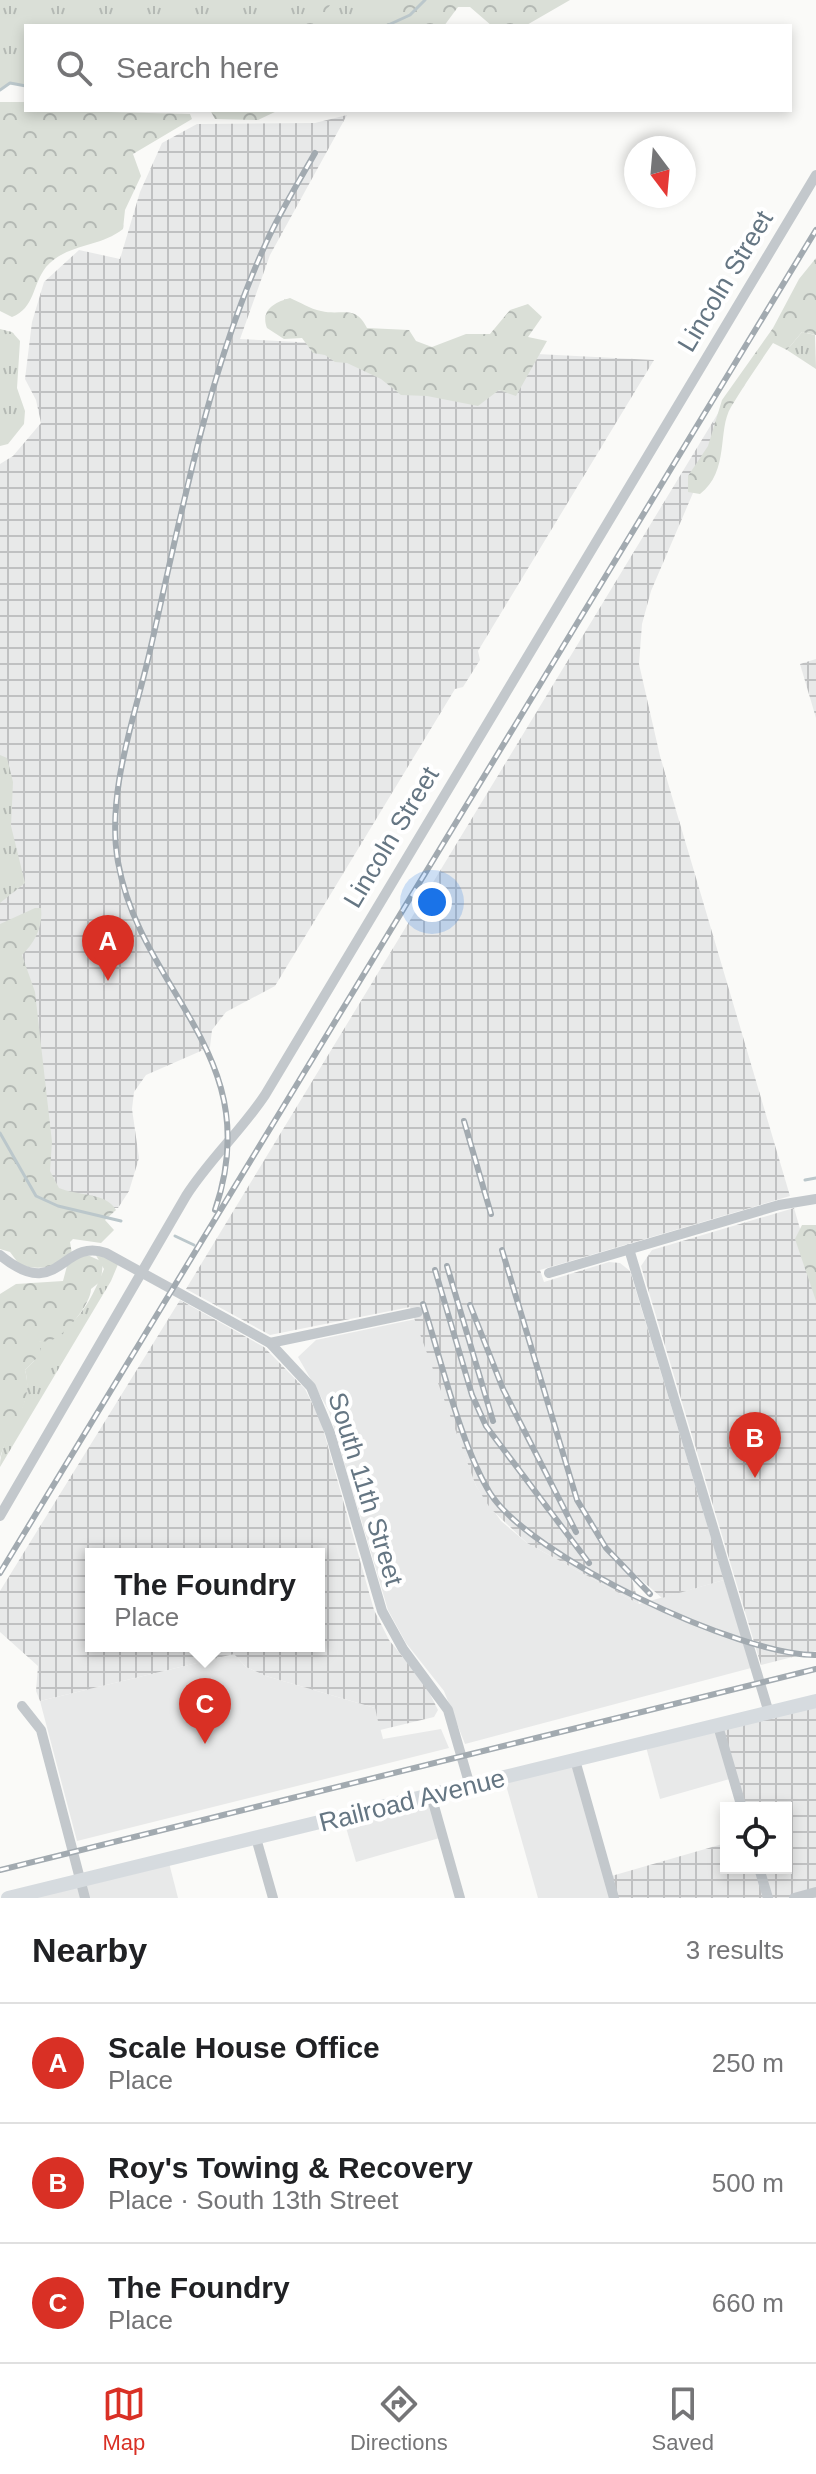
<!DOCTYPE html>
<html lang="en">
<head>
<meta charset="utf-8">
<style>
  body { margin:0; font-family:Helvetica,sans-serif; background:#f6f6f6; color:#202124 }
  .controls { position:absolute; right:24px; bottom:24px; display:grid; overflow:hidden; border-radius:0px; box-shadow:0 4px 12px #0003 }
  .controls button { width:72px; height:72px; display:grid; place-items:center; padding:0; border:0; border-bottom:2px solid #e0e0e0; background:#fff; color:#202124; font:40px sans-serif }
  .compass { position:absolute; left:624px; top:136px; width:72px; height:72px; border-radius:50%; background:#fff; box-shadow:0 4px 12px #0003; rotate:164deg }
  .you { position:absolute; left:432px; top:902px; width:28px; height:28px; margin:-20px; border:6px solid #fff; border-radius:50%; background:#1a73e8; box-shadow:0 0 0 12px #1a73e833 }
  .badge { display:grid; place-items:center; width:52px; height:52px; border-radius:50%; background:#d93025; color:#fff; font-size:26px; font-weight:700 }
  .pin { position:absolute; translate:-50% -66px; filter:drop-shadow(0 2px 4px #0008) }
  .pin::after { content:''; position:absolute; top:42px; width:28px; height:24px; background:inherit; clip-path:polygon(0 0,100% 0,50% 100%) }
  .popup { position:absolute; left:85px; top:1548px; width:240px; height:104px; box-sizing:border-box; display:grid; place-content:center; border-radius:0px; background:#fff; filter:drop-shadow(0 2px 6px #0005); font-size:26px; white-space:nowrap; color:#757577 }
  .popup b { font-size:30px; color:#202124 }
  .popup::after { content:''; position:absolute; left:50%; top:100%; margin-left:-16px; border:16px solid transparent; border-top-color:#fff }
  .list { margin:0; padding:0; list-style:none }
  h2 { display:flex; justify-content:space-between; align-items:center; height:104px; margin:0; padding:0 32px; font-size:34px }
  h2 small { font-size:26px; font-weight:400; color:#757577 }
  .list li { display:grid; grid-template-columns:52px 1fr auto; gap:24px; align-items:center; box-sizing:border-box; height:120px; padding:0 32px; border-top:2px solid #e0e0e0 }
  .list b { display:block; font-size:30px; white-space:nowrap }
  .list p { margin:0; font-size:26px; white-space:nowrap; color:#757577 }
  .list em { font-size:26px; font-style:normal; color:#757577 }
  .icon { flex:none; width:44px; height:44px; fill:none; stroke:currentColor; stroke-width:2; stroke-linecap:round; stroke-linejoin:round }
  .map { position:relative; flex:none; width:816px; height:1898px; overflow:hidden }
  .search { position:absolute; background:#fff; box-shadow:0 4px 12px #0003; left:24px; right:24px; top:24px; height:88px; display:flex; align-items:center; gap:20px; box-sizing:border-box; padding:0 28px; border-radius:0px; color:#757577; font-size:30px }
  .sheet { height:464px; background:#fff }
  nav { display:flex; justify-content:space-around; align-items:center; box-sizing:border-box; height:112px; border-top:2px solid #e0e0e0; background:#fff; font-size:22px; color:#757577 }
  nav a { display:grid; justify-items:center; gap:4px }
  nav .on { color:#d93025 }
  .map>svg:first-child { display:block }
  .built { fill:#e8e9e9 }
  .industrial { fill:url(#industrial-grid); fill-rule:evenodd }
  .grass { fill:url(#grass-tufts) }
  .forest { fill:url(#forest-crowns) }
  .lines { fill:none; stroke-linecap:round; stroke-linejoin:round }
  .stream { stroke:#bbc7cb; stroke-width:3 }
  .minor { stroke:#c3c8cc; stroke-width:10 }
  .major { stroke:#d6dbdf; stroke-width:14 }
  .rail-casing { stroke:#a2aab0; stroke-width:6 }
  .rail { stroke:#fff; stroke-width:3; stroke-dasharray:9; stroke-linecap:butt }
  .labels { text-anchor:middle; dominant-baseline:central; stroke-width:8; stroke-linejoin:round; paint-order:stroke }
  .street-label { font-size:26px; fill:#657683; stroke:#fff }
</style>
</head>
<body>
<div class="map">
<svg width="816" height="1898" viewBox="0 0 816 1898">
  <defs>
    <pattern id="industrial-grid" width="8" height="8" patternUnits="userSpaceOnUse" patternTransform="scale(2)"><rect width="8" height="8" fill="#e8e9e9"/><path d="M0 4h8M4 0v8" fill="none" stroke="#c0c1c2"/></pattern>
    <pattern id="grass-tufts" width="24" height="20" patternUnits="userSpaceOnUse" patternTransform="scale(2)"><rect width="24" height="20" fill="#dadfd7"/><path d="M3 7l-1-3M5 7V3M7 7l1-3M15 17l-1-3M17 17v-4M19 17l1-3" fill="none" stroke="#b4b9b4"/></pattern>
    <pattern id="forest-crowns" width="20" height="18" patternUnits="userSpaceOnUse" patternTransform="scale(2)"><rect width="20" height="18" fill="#dadfd7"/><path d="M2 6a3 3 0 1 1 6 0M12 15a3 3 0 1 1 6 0" fill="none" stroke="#b4b9b4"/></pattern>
  </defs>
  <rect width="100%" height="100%" fill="#fafaf8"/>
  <!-- built -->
  <g class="built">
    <polygon points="416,1319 476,1486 501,1521 527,1543 639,1604 724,1580 751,1668 465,1744 444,1691 406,1643 388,1610 329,1411 298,1357 316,1340"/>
    <polygon points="234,1654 246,1667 266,1676 375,1708 383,1739 441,1729 449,1748 77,1841 40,1701"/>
    <polygon points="718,1726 733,1778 660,1799 645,1743"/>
    <polygon points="575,1760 614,1898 538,1898 504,1778"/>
    <polygon points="431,1795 443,1837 356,1862 343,1817"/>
    <polygon points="168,1859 178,1898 8,1898"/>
  </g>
  <!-- industrial -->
  <g class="industrial">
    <polygon points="347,115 270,255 240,339 654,360 478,651 480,660 463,687 455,689 275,986 226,1012 212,1030 210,1047 146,1075 134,1092 132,1109 139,1158 129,1191 118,1208 91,1208 50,1194 0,1103 0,464 13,456 41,423 36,400 25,379 32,322 44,282 79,250 120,259 140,192 162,143 197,124 315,123"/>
    <polygon points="723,405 726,416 651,591 642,624 639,664 660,756 790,1196 540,1270 544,1282 609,1262 620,1263 630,1271 724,1580 662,1598 629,1569 639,1604 527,1543 490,1508 476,1486 410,1307 270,1335 186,1289"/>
    <polygon points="816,659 816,718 800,664"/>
    <polygon points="794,1208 816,1284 816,1651 761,1665 641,1266 652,1250"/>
    <path d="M180,1300L264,1347L305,1389L321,1422L374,1610L389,1640L426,1686L438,1710L434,1717L380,1730L375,1708L266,1676L246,1667L234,1654L40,1701L36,1691L38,1666L0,1632V1591ZM91,1554H319V1646H91Z"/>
    <polygon points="816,1701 816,1898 614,1898 608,1877 726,1843 726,1868 786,1868 786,1808 742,1808 718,1726"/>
  </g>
  <!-- grass -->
  <g class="grass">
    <polygon points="0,0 425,0 386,26 26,26 26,86 10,84 0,90"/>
    <polygon points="0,329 12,332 20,341 17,388 25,411 24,424 8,444 0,446"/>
    <polygon points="802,332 815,335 816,369 787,350"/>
    <polygon points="0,755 7,758 13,782 11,826 25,883 0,903"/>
    <path d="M94,1252L119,1262L111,1281L0,1467C0,1431 36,1409 25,1370L36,1359L39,1342C76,1330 90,1303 104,1269Z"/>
  </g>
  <!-- forest -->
  <g class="forest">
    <polygon points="310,0 333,0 317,26 303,26 302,16"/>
    <polygon points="383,0 570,0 525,26 492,26 470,7 458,7 444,26 367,26 377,16"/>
    <path d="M0,102H26V110L190,114L192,119L133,154L141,176L125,210L123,229C99,248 67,243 46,267C32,285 35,308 12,317L0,311Z"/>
    <polygon points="210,110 279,110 258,120 215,119"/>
    <path d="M816,258V335L802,332L787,350L773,343C758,365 744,385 731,407C717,430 730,471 700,494L688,492V476L708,446L722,400L773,328L799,279Z"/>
    <path d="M290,298C300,302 310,309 321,311C342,316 355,304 367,328L409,330L416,341L432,347L466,334H490L510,310L528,304L542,317L528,337L547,341L516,396L499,390L478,406L427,396L401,395L381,379L347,363L335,362L325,355L313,353L302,338L284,339L267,328C260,310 275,302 290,298Z"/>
    <path d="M35,908H41C43,927 35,942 22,955L35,992L52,1142L50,1171L59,1188C77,1196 106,1192 116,1210L105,1220L114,1230L101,1243L73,1239L70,1242L72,1254C55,1267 39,1272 19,1264L10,1252L0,1249V924Z"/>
    <polygon points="802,1225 816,1225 816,1301 795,1239"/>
    <path d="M83,1253L103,1262L101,1281L91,1289C91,1304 65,1335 52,1340C48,1342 43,1341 39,1342L41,1354L25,1370C35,1405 9,1427 0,1458V1294L16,1284L63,1281L67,1266Z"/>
  </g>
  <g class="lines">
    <!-- stream -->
    <g class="stream">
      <polyline points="386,26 410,15 425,0"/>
      <polyline points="0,90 10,83 26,86"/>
      <polyline points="0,1133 36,1196 58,1206 121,1221"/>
      <polyline points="805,1180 816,1178"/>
      <polyline points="175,1236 194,1245"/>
    </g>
    <!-- minor -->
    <g class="minor">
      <polyline points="629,1249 769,1713"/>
      <path d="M0,1255C59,1304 61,1237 106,1253L270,1343L311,1387L330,1433L382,1611L403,1649L448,1710L470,1786"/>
      <polyline points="549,1273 779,1205 816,1199"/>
      <polyline points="270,1343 418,1312"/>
      <path d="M0,1516L186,1196C209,1160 241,1131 265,1095L816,175"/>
      <polyline points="22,1706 41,1730 85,1898"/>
      <polyline points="718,1726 742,1808"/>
      <polyline points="575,1760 614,1898"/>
      <polyline points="431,1795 460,1898"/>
      <polyline points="256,1838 273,1898"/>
      <polyline points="759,1868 768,1898"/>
      <polyline points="794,1898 816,1892"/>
    </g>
    <!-- major -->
    <polyline class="major" points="8,1898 816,1701"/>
    <defs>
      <g id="rail">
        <polyline points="464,1121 491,1214"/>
        <path d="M215,1210C268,1055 141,993 118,862C106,794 134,720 149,655C181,517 207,373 266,243C280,212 298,183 315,153"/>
        <polyline points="502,1250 577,1500 606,1548 650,1594"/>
        <polyline points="447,1266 493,1421"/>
        <polyline points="435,1270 472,1395 486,1426 589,1563"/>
        <path d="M423,1304C441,1359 461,1446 490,1493C530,1557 740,1656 816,1655"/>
        <polyline points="470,1305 503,1389 576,1532"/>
        <polyline points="0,1573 816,230"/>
        <polyline points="0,1870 816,1669"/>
      </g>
    </defs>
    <!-- rail casing -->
    <use href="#rail" class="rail-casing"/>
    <!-- rail -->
    <use href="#rail" class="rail"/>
  </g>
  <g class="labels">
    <!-- street labels -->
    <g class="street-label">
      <text transform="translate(725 281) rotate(-59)">Lincoln Street</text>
      <text transform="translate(391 837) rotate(-59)">Lincoln Street</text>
      <text transform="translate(366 1489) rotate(73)">South 11th Street</text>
      <text transform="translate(412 1800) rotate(-14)">Railroad Avenue</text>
    </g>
  </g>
</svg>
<div class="controls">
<button><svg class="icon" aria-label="locate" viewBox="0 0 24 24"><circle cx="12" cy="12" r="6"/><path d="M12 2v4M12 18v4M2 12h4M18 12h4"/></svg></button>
</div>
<svg class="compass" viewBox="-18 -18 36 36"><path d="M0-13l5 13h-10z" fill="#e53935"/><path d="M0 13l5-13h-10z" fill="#757577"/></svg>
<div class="you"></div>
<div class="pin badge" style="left:108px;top:981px">A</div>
<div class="pin badge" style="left:755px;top:1478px">B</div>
<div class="pin badge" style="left:205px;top:1744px">C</div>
<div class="popup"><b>The Foundry</b>Place</div>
<div class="search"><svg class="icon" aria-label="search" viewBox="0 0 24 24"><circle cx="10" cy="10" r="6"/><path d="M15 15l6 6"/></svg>Search here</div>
</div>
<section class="sheet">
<h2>Nearby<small>3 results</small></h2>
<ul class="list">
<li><span class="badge">A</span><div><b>Scale House Office</b><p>Place</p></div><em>250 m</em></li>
<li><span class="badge">B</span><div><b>Roy's Towing &amp; Recovery</b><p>Place · South 13th Street</p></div><em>500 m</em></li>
<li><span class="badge">C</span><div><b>The Foundry</b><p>Place</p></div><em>660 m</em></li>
</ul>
</section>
<nav>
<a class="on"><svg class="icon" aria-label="map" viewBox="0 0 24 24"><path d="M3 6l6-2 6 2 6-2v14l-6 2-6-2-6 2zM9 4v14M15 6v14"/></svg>Map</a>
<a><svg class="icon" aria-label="directions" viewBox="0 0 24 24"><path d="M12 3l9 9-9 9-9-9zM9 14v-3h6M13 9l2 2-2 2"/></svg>Directions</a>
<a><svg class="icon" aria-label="saved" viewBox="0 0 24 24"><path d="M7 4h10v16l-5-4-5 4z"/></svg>Saved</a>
</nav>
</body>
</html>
